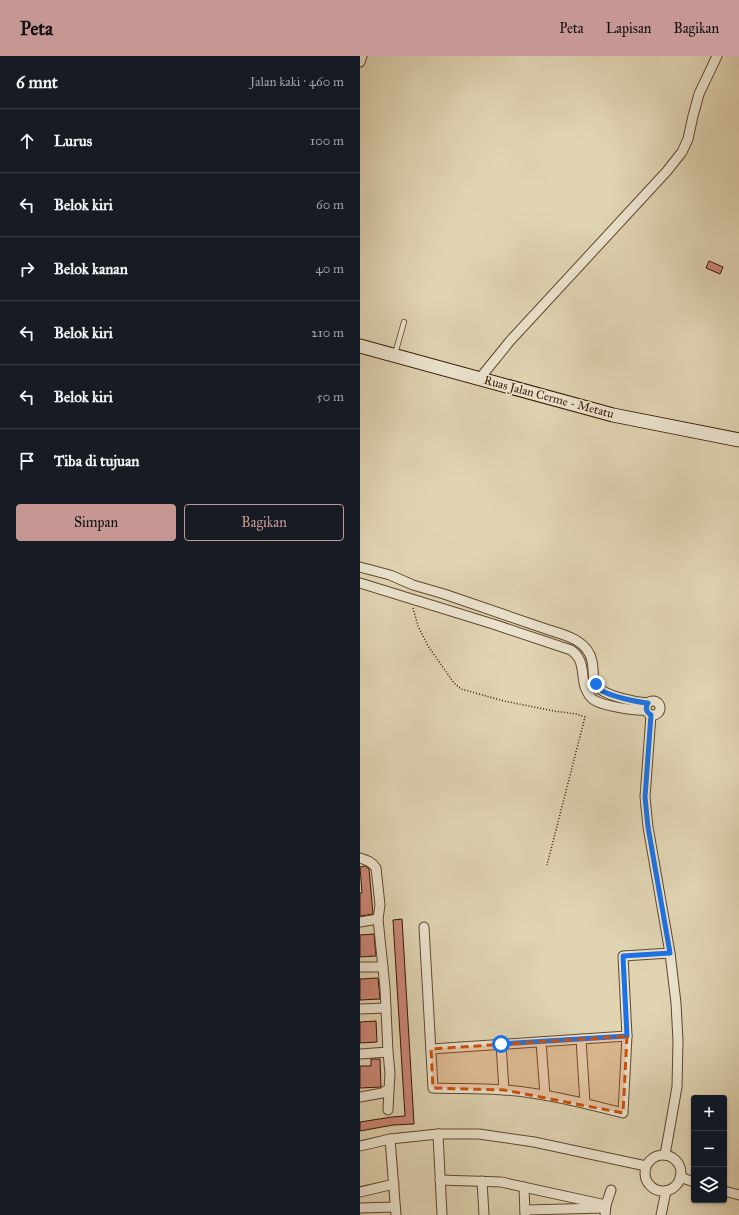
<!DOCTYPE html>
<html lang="id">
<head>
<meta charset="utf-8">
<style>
  body { margin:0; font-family:"IM FELL Great Primer",serif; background:#20242c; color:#f1f3f6 }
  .controls { position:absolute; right:12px; bottom:12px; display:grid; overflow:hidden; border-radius:4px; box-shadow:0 1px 3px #0004 }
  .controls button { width:36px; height:36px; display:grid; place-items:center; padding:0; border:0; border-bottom:1px solid #363941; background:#171b24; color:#f1f3f6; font:20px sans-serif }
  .stop { position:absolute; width:12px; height:12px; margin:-9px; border:3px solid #1a73e8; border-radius:50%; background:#fff }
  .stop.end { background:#1a73e8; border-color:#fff; box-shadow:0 1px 4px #0008 }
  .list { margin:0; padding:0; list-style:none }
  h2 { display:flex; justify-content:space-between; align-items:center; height:52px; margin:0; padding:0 16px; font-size:17px }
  h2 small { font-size:13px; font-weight:400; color:#9ea1a6 }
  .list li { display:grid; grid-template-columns:26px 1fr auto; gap:12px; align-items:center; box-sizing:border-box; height:64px; padding:0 16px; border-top:1px solid #363941 }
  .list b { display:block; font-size:15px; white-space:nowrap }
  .list em { font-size:13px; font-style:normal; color:#9ea1a6 }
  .actions { display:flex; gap:8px; padding:12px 16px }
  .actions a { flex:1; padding:9px 0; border:1px solid #c59692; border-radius:4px; text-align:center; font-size:14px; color:#c59692 }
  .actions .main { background:#c59692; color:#111 }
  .icon { flex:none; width:22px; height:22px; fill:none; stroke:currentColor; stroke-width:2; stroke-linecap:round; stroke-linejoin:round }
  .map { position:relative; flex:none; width:379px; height:1159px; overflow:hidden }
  header { display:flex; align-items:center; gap:24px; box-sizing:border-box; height:56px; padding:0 20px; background:#c59692; color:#111 }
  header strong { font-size:19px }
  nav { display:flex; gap:22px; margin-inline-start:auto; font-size:14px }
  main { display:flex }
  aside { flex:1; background:#171b24 }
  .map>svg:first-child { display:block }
  .building { fill:#cc8878; stroke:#351700 }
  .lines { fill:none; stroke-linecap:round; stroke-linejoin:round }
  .lane-casing { stroke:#60462d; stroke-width:6 }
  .street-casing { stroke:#60462d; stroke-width:11 }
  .secondary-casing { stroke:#351700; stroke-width:15 }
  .path { stroke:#351700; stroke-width:1.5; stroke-dasharray:1 2; stroke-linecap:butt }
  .lane { stroke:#ebe3ce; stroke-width:4.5 }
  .street { stroke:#ebe3ce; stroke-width:9 }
  .secondary { stroke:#ebe3ce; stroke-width:13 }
  .route { stroke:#1a73e8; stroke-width:5 }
  .marked { fill:#cd4f0a; fill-opacity:0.2; stroke:#cd4f0a; stroke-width:3; stroke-dasharray:8 5; stroke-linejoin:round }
  .labels { text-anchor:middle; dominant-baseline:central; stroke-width:3.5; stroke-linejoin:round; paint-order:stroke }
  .street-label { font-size:12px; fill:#351700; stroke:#ebe3ce }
</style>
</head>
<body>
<header>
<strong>Peta</strong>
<nav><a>Peta</a><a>Lapisan</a><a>Bagikan</a></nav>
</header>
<main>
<aside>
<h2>6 mnt<small>Jalan kaki · 460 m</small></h2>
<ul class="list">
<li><svg class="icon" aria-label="ahead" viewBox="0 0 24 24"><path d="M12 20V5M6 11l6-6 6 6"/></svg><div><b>Lurus</b></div><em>100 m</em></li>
<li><svg class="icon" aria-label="left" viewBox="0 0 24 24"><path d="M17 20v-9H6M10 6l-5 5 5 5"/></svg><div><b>Belok kiri</b></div><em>60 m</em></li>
<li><svg class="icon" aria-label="right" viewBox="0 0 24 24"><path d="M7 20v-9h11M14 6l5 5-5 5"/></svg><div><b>Belok kanan</b></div><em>40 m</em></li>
<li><svg class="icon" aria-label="left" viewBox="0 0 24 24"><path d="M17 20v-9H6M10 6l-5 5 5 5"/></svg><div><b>Belok kiri</b></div><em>210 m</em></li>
<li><svg class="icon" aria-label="left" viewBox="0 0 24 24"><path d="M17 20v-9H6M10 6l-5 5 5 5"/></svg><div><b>Belok kiri</b></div><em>50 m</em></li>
<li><svg class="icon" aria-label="arrive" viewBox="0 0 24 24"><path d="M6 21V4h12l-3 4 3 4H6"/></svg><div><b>Tiba di tujuan</b></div></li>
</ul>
<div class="actions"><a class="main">Simpan</a><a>Bagikan</a></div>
</aside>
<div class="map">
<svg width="379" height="1159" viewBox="0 0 379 1159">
  <rect width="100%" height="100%" fill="#e0d4b3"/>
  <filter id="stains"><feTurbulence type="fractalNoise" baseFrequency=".005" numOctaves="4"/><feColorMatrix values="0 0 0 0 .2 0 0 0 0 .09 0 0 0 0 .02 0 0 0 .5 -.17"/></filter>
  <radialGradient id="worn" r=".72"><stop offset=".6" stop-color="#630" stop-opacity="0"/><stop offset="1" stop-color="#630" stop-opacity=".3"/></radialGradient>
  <!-- building -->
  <g class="building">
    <polygon points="349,205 363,211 360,218 346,212"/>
    <polygon points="5,810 9,813 13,858 0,860 0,837 2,837 0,811"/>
    <polygon points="42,863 54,1068 33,1069 0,1075 0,1066 32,1061 45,1060 33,864"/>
    <polygon points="14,878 16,900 0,901 0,879"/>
    <polygon points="18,922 20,943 0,944 0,923"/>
    <polygon points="16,965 17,986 0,987 0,966"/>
    <polygon points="11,1003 20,1003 21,1031 0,1032 0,1010 11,1010"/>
  </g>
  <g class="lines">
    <defs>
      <polyline id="lane" points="35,298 44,266"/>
      <g id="street">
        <polyline points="0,6 2,0"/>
        <polyline points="120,322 150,285 307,115 322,96 328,83 333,60 339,38 357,0"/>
        <path d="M0,511L30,519L53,529L84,538L189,574C206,579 228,585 232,605C234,613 232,623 236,629C243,640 276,646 288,647"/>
        <path d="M0,527L133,568L211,594C225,604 221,617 225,631C227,636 229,641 234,644C243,650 275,655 286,654"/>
        <circle cx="293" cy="652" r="7"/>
        <polyline points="291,659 285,741 288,771 310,897 316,947 318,985 317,1031 305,1099"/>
        <path d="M0,802C7,804 12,806 16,812L20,849L18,863L25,932L28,996L30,1018L29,1033L22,1037L0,1041"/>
        <polyline points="0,866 18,863"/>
        <path d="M64,871L73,1032C97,1033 120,1032 144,1034C184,1037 224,1047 263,1057L267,980L263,900L310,897"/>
        <polyline points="0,911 23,911"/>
        <polyline points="0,953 26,952"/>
        <polyline points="221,983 225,1047"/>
        <polyline points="181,986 185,1039"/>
        <polyline points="141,988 144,1034"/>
        <polyline points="71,993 267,980"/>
        <polyline points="0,998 28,996"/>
        <polyline points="28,1054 29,1033"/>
        <polyline points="78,1078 82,1159"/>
        <polyline points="30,1083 36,1159"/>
        <polyline points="0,1090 30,1083 78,1078 119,1078 174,1086 286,1110"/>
        <circle cx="303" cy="1117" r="18"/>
        <polyline points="320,1121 334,1126"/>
        <polyline points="80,1124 141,1126 246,1149 245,1159"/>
        <polyline points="122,1125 124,1159"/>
        <polyline points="164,1131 165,1159"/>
        <polyline points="364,1135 379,1139"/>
        <polyline points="0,1136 34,1128"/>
        <polyline points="246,1149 251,1134"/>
        <polyline points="0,1152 35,1151"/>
        <polyline points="165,1154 244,1152"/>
        <polyline points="301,1159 306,1135"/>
      </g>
      <polyline id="secondary" points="0,290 253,359 379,384"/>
    </defs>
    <!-- lane casing -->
    <use href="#lane" class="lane-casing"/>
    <!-- street casing -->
    <use href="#street" class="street-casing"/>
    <!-- secondary casing -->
    <use href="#secondary" class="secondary-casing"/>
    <!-- path -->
    <polyline class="path" points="53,552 58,570 68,590 94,627 101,633 144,645 194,655 216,658 225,661 187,809"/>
    <!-- lane -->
    <use href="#lane" class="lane"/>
    <!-- street -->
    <use href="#street" class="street"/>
    <!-- secondary -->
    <use href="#secondary" class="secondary"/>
  </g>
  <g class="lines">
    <!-- route -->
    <path class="route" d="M141,988L267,980L263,900L310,897L288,771L285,741L291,659C286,656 285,652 288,647C277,646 248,640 239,633C238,632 237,630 236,628"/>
  </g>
  <!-- marked area -->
  <path class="marked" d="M267,980L263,1057L144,1034L73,1032L71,993Z"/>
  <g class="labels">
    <!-- street labels -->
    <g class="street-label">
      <text transform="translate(189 341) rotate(15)">Ruas Jalan Cerme - Metatu</text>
    </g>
  </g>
  <rect width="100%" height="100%" filter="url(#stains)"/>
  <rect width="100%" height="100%" fill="url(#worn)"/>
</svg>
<div class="controls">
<button>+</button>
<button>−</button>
<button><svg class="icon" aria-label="layers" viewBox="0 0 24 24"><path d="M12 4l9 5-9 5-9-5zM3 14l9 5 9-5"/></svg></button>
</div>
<div class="stop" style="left:141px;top:988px"></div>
<div class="stop end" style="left:236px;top:628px"></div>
</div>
</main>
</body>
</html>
